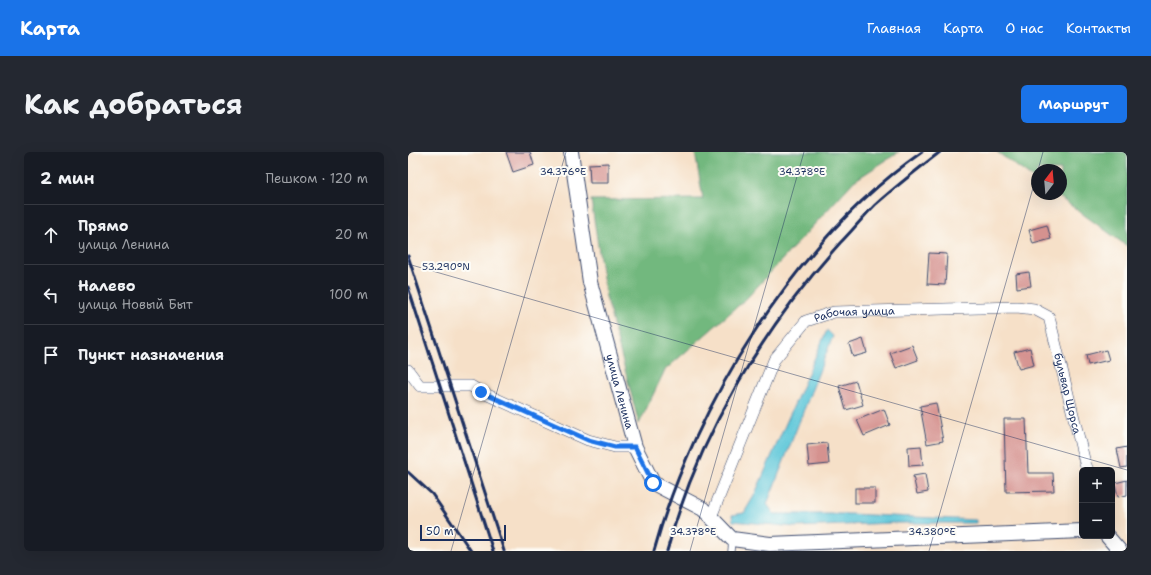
<!DOCTYPE html>
<html lang="ru">
<head>
<meta charset="utf-8">
<style>
  body { margin:0; font-family:"Shantell Sans",sans-serif; background:#242831; color:#f1f3f6 }
  .controls { position:absolute; right:12px; bottom:12px; display:grid; overflow:hidden; border-radius:6px; box-shadow:0 4px 16px #0002 }
  .controls button { width:36px; height:36px; display:grid; place-items:center; padding:0; border:0; border-bottom:1px solid #363941; background:#171b24; color:#f1f3f6; font:20px sans-serif }
  .compass { position:absolute; left:623px; top:12px; width:36px; height:36px; border-radius:50%; background:#171b24; box-shadow:0 4px 16px #0002; rotate:16deg }
  .scale { position:absolute; left:12px; bottom:10px; width:86px; box-sizing:border-box; padding-left:4px; border:2px solid #1b2f5e; border-top:0; font-size:11px; line-height:14px; white-space:nowrap; color:#1b2f5e; -webkit-text-stroke:3px #fdfcf7; paint-order:stroke }
  .stop { position:absolute; width:12px; height:12px; margin:-9px; border:3px solid #1a73e8; border-radius:50%; background:#fff }
  .stop.end { background:#1a73e8; border-color:#fff; box-shadow:0 1px 4px #0008 }
  .list { margin:0; padding:0; list-style:none }
  h2 { display:flex; justify-content:space-between; align-items:center; height:52px; margin:0; padding:0 16px; font-size:17px }
  h2 small { font-size:13px; font-weight:400; color:#9ea1a6 }
  .list li { display:grid; grid-template-columns:26px 1fr auto; gap:12px; align-items:center; box-sizing:border-box; height:60px; padding:0 16px; border-top:1px solid #363941 }
  .list b { display:block; font-size:15px; white-space:nowrap }
  .list p { margin:0; font-size:13px; white-space:nowrap; color:#9ea1a6 }
  .list em { font-size:13px; font-style:normal; color:#9ea1a6 }
  .icon { flex:none; width:22px; height:22px; fill:none; stroke:currentColor; stroke-width:2; stroke-linecap:round; stroke-linejoin:round }
  .map { position:relative; flex:none; width:719px; height:399px; overflow:hidden; border-radius:6px }
  header { display:flex; align-items:center; gap:24px; box-sizing:border-box; height:56px; padding:0 20px; background:#1a73e8; color:#fff }
  header strong { font-size:19px }
  nav { display:flex; gap:22px; margin-inline-start:auto; font-size:14px }
  .intro { display:flex; align-items:center; justify-content:space-between; box-sizing:border-box; height:96px; padding:0 24px }
  h1 { margin:0; font-size:28px }
  .button { padding:10px 18px; border-radius:6px; background:#1a73e8; color:#fff; font-size:14px; font-weight:700 }
  main { display:flex; gap:24px; padding:0 24px }
  aside { flex:1; background:#171b24; border-radius:6px; box-shadow:0 4px 16px #0002 }
  .map>svg:first-child { display:block }
  .forest { fill:#72b87e; stroke:#46746e }
  .water { fill:#5ec7d9; stroke:#3c7b9c }
  .building { fill:#d5928f }
  .lines { fill:none; stroke-linecap:round; stroke-linejoin:round }
  .service-casing { stroke:#3c4a6e; stroke-width:7 }
  .minor-casing { stroke:#3c4a6e; stroke-width:12 }
  .tertiary-casing { stroke:#3c4a6e; stroke-width:16 }
  .service { stroke:#fff; stroke-width:5.5 }
  .minor { stroke:#fff; stroke-width:11 }
  .tertiary { stroke:#fff; stroke-width:14 }
  .rail { stroke:#1b2f5e; stroke-width:3 }
  .route { stroke:#1a73e8; stroke-width:5 }
  .ticks { fill:none; stroke:#1b2f5e; stroke-width:1; stroke-opacity:0.45 }
  .labels { text-anchor:middle; dominant-baseline:central; stroke-width:4; stroke-linejoin:round; paint-order:stroke }
  .street-label { font-size:11px; fill:#1b2f5e; stroke:#fdfcf7 }
  .ticks-label { font-size:10px; text-anchor:middle; fill:#1b2f5e; stroke:#fdfcf7; stroke-width:4; stroke-linejoin:round; paint-order:stroke }
</style>
</head>
<body>
<header>
<strong>Карта</strong>
<nav><a>Главная</a><a>Карта</a><a>О нас</a><a>Контакты</a></nav>
</header>
<div class="intro"><h1>Как добраться</h1><a class="button">Маршрут</a></div>
<main>
<aside>
<h2>2 мин<small>Пешком · 120 m</small></h2>
<ul class="list">
<li><svg class="icon" aria-label="ahead" viewBox="0 0 24 24"><path d="M12 20V5M6 11l6-6 6 6"/></svg><div><b>Прямо</b><p>улица Ленина</p></div><em>20 m</em></li>
<li><svg class="icon" aria-label="left" viewBox="0 0 24 24"><path d="M17 20v-9H6M10 6l-5 5 5 5"/></svg><div><b>Налево</b><p>улица Новый Быт</p></div><em>100 m</em></li>
<li><svg class="icon" aria-label="arrive" viewBox="0 0 24 24"><path d="M6 21V4h12l-3 4 3 4H6"/></svg><div><b>Пункт назначения</b></div></li>
</ul>
</aside>
<div class="map">
<svg width="719" height="399" viewBox="0 0 719 399">
  <rect width="100%" height="100%" fill="#fdfcf7"/>
  <filter id="ink" filterUnits="userSpaceOnUse"><feTurbulence type="fractalNoise" baseFrequency=".025" numOctaves="2"/><feDisplacementMap in="SourceGraphic" scale="8" xChannelSelector="R" yChannelSelector="G"/><feConvolveMatrix kernelMatrix="1 2 1 2 8 2 1 2 1" color-interpolation-filters="sRGB"/></filter>
  <filter id="wash" filterUnits="userSpaceOnUse"><feTurbulence type="fractalNoise" baseFrequency=".012" numOctaves="4" result="noise"/><feDisplacementMap in="SourceGraphic" scale="16" xChannelSelector="R" yChannelSelector="G"/><feGaussianBlur stdDeviation="0.9" result="paint"/><feColorMatrix in="noise" values="0 0 0 0 0 0 0 0 0 0 0 0 0 0 0 0 0 1.4 0 .05"/><feComposite in="paint" operator="in"/></filter>
  <g filter="url(#wash)">
    <rect width="100%" height="100%" fill="#f6e0c8"/>
    <!-- forest -->
    <g class="forest">
      <polygon points="287,0 491,0 446,29 338,147 257,218 231,272 198,145 183,48 295,47"/>
      <polygon points="589,0 719,0 719,94 647,42 653,42 653,18 629,18 629,29"/>
    </g>
    <!-- water -->
    <polygon class="water" points="419,178 425,184 359,352 366,362 442,362 568,368 568,371 484,371 388,375 325,369 324,363 336,361 346,344"/>
    <g id="blocks">
      <!-- building -->
      <g class="building">
        <polygon points="98,0 122,0 126,13 105,20"/>
        <polygon points="200,11 200,31 182,31 181,12"/>
        <polygon points="639,73 643,87 625,92 621,78"/>
        <polygon points="521,101 539,102 537,133 519,132"/>
        <polygon points="621,120 623,134 609,136 608,122"/>
        <polygon points="455,187 459,201 445,205 441,192"/>
        <polygon points="504,193 510,208 488,216 482,201"/>
        <polygon points="622,196 626,213 611,217 606,200"/>
        <polygon points="698,198 701,208 680,213 678,203"/>
        <polygon points="448,229 455,253 438,258 431,234"/>
        <polygon points="528,251 535,289 519,292 512,254"/>
        <polygon points="476,257 482,273 456,284 449,268"/>
        <polygon points="596,267 618,267 620,321 645,321 646,339 598,340"/>
        <polygon points="419,291 421,312 401,314 399,293"/>
        <polygon points="513,294 515,313 501,314 500,295"/>
        <polygon points="719,295 719,315 713,316 709,297"/>
        <polygon points="517,322 520,340 509,342 505,324"/>
        <polygon points="719,328 719,343 710,345 707,331"/>
        <rect x="447" y="336" width="20" height="15"/>
      </g>
    </g>
  </g>
  <g filter="url(#ink)">
    <use href="#blocks" fill-opacity="0" stroke="#3c4a6e" stroke-width="1"/>
    <g class="lines">
      <defs>
        <polyline id="service" points="323,399 324,387"/>
        <g id="minor">
          <polyline points="0,218 12,234 63,234 73,240 180,288 207,295 227,295"/>
          <path id="s1" d="M303,365L366,208L398,169L426,160L609,155L626,157L641,165L677,311L680,318"/>
        </g>
        <g id="tertiary">
          <path id="s2" d="M163,0L182,130L227,295L245,331L295,357L324,387L362,392L674,379"/>
          <polyline points="699,384 712,399"/>
        </g>
      </defs>
      <!-- service casing -->
      <use href="#service" class="service-casing"/>
      <!-- minor casing -->
      <use href="#minor" class="minor-casing"/>
      <!-- tertiary casing -->
      <use href="#tertiary" class="tertiary-casing"/>
      <!-- service -->
      <use href="#service" class="service"/>
      <!-- minor -->
      <use href="#minor" class="minor"/>
      <!-- tertiary -->
      <use href="#tertiary" class="tertiary"/>
      <!-- rail -->
      <g class="rail">
        <polyline points="0,104 96,399"/>
        <polyline points="0,135 85,399"/>
        <polyline points="0,320 24,342 63,399"/>
        <path d="M246,399C286,253 388,88 514,0"/>
        <path d="M259,399C290,285 353,179 432,91C444,79 455,65 467,53C487,35 510,17 532,0"/>
      </g>
    </g>
  </g>
  <g class="lines" filter="url(#ink)">
    <!-- route -->
    <polyline class="route" points="73,240 180,288 207,295 227,295 245,331"/>
  </g>
  <!-- ticks -->
  <path class="ticks" d="M630,18L635,0M0,112L719,318M43,399L158,0M282,399L396,0M521,399L629,22"/>
  <g class="labels">
    <!-- street labels -->
    <g class="street-label">
      <text stroke="none"><textPath href="#s1" startOffset="269">Рабочая улица</textPath></text>
      <text stroke="none"><textPath href="#s2" startOffset="245">улица Ленина</textPath></text>
      <text stroke="none"><textPath href="#s1" startOffset="545">бульвар Щорса</textPath></text>
    </g>
  </g>
  <g class="ticks-label">
    <text x="155" y="23">34.376°E</text>
    <text x="394" y="23">34.378°E</text>
    <text x="38" y="118">53.290°N</text>
    <text x="285" y="383">34.378°E</text>
    <text x="524" y="383">34.380°E</text>
  </g>
</svg>
<div class="controls">
<button>+</button>
<button>−</button>
</div>
<svg class="compass" viewBox="-18 -18 36 36"><path d="M0-13l5 13h-10z" fill="#e53935"/><path d="M0 13l5-13h-10z" fill="#9ea1a6"/></svg>
<div class="scale">50 m</div>
<div class="stop" style="left:245px;top:331px"></div>
<div class="stop end" style="left:73px;top:240px"></div>
</div>
</main>
</body>
</html>
